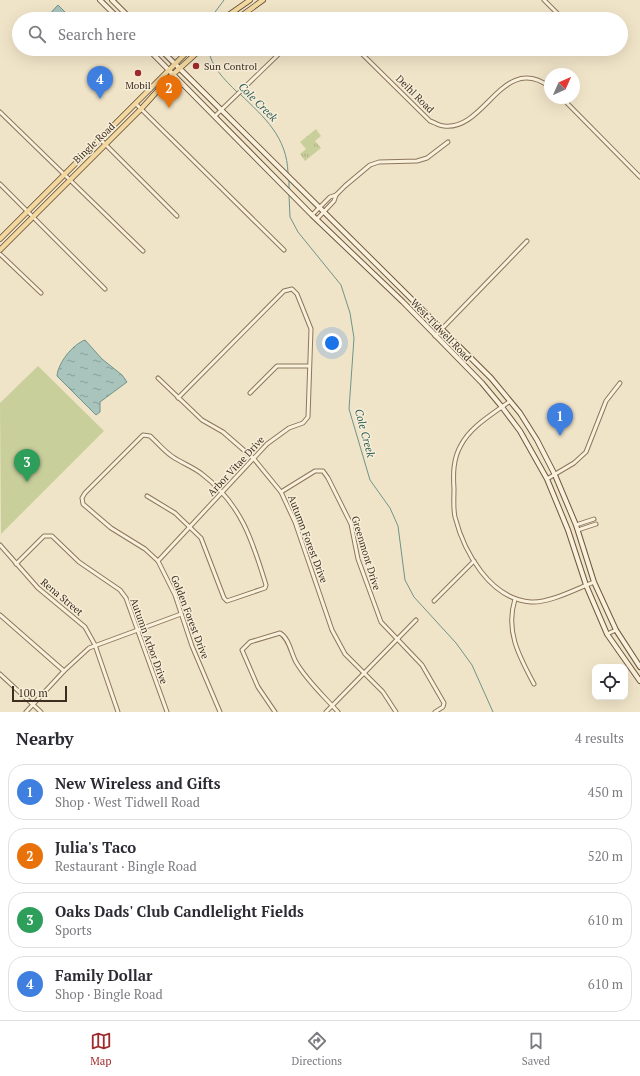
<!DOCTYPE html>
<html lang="en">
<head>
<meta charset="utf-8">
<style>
  body { margin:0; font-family:"PT Serif",serif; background:#f2f2f3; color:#2b2b33 }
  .controls { position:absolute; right:12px; bottom:12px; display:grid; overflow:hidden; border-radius:8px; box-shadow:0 4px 16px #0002 }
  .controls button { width:36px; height:36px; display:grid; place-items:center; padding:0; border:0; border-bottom:1px solid #e1e1e2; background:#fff; color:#2b2b33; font:20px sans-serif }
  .compass { position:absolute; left:544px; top:68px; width:36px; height:36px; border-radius:50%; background:#fff; box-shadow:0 4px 16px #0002; rotate:45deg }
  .scale { position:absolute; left:12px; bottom:10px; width:55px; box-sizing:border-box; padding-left:4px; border:2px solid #3d2e20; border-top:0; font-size:11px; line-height:14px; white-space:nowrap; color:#3d2e20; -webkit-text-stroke:3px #f7eed8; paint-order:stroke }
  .you { position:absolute; left:332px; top:343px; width:14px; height:14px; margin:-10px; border:3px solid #fff; border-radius:50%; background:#1a73e8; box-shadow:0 0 0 6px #1a73e833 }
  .badge { display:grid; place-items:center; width:26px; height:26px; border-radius:50%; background:#9e2a2b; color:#fff; font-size:13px; font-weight:700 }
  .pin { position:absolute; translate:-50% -33px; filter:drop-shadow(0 1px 2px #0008) }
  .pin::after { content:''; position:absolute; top:21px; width:14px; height:12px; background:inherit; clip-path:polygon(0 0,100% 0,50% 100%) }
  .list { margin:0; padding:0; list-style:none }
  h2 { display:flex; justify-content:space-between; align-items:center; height:52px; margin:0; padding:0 16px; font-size:17px }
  h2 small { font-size:13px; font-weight:400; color:#7c7c81 }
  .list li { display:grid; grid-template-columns:26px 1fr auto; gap:12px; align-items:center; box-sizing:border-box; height:56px; margin:0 8px 8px; padding:0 8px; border:1px solid #e1e1e2; border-radius:16px }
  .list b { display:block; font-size:15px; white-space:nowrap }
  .list p { margin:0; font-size:13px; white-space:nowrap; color:#7c7c81 }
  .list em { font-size:13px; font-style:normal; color:#7c7c81 }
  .icon { flex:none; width:22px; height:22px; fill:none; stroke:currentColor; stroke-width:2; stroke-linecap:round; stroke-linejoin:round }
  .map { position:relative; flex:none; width:640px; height:712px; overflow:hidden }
  .search { position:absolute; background:#fff; box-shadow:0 4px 16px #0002; left:12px; right:12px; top:12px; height:44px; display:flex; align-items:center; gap:10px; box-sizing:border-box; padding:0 14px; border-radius:22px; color:#7c7c81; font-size:15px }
  .sheet { height:308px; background:#fff }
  nav { display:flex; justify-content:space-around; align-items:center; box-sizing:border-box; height:56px; border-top:1px solid #e1e1e2; background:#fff; font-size:11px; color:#7c7c81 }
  nav a { display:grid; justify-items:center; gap:2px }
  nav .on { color:#9e2a2b }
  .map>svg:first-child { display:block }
  .grass { fill:#c9cf9b }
  .park { fill:url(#park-tufts) }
  .water { fill:url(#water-ripples); stroke:#6f938a }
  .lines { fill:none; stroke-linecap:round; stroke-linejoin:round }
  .stream { stroke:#6f938a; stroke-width:1 }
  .minor-casing { stroke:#8d765c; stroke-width:5 }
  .secondary-casing { stroke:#6f573f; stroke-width:6 }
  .primary-casing { stroke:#5b4430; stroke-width:6 }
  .minor { stroke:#faf1dc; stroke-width:3 }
  .secondary { stroke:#faf1dc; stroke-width:4 }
  .primary { stroke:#f3d9a0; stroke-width:4.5 }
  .poi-dot { fill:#9e2a2b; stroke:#f7eed8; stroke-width:1.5 }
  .labels { text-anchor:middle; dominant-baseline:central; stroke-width:3; stroke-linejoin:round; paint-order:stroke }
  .poi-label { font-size:10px; fill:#3d2e20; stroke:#f7eed8; text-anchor:start }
  .street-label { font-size:10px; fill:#3d2e20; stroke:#f7eed8 }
  .water-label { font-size:11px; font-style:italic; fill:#2f5d5a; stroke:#f7eed8 }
</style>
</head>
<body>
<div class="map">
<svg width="640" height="712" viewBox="0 0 640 712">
  <defs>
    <pattern id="park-tufts" width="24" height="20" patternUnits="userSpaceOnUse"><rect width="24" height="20" fill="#c9cf9b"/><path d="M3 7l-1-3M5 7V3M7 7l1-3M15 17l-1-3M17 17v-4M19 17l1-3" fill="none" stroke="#aeb285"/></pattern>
    <pattern id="water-ripples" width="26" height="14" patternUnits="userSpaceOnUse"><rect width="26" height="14" fill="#a9c4bc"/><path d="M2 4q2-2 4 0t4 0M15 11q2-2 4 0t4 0" fill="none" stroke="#8ba098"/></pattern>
  </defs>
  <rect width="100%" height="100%" fill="#f0e4c8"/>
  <!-- grass -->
  <polygon class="grass" points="38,366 104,431 1,534 0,403"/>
  <!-- park -->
  <polygon class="park" points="316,129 321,136 315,141 321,148 305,161 300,154 306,149 300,142"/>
  <!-- water -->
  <g class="water">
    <polygon points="58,5 68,15 68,18 45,19"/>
    <path d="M85,340L102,359L122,375L127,382L100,402V412L96,415L57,376C58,363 72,345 85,340Z"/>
  </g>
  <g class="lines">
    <!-- stream -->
    <g class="stream">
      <polyline points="210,19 224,0"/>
      <path d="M208,49C212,68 224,79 237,92"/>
      <path d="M240,94C265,118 287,137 288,173"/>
      <polyline points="289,179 289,189"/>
      <polyline points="289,195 290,217 298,232 341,285 350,313 354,338 349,409 370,480 390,508 398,526 405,580 414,597 456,643 472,665 493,712"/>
    </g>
    <defs>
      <g id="minor">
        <polyline points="544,0 561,17"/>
        <path d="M357,49L430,121C434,122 439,126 444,126C486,131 502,52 550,87"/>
        <polyline points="562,98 640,177"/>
        <polyline points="136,104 284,250"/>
        <polyline points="0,112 143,251"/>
        <polyline points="215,116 284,49"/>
        <polyline points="100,139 177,216"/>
        <polyline points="0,184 105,289"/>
        <polyline points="312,215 330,197 336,195"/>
        <polyline points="317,219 334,201 336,195 345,186 370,165 379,162 417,161 427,158 448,142"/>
        <polyline points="0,254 41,293"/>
        <polyline points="435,336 527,241"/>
        <polyline points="158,378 202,420 223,432 254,459 281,492 295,522 332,630 345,654 383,692 396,712"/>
        <polyline points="250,393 277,366 309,366"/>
        <path d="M510,401C493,414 471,426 461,445C453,459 453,474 454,489C454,498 453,508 455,517C464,552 490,599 531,602C550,603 576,589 594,582"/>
        <polyline points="547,479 574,463 586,452 606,401 620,383"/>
        <polyline points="281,492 315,471 323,471 328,478 351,524 358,559 381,622 422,665 444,703 443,707 435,712"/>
        <path d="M147,496L175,513L201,538L224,598L227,601L265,588L266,585C252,539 241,504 202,474C193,467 182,463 173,457C164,451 158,443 150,436L143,435L85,493L82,498L83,504L111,528L145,549L158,561L175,595L192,646L220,712"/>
        <polyline points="576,525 594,519"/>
        <polyline points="578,530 596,524"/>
        <polyline points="0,545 38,588 85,627 95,645 118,712"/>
        <polyline points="158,561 267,444 289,428 303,423 308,417 311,329 297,294 292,289 284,291 178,398"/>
        <polyline points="16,564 44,536 52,536 79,562 120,590 126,598 167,712"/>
        <path d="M515,599C505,631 519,656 534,684"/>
        <polyline points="434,601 474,561"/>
        <polyline points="0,615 64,671"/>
        <polyline points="607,634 616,630"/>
        <polyline points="0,674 41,712"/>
        <polyline points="26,712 64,671 89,648 181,614"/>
        <path d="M275,712L258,687L242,650L250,642L280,633C289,638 291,653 296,662C307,681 323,695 338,712"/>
        <polyline points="326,712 416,620"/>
      </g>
      <g id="secondary">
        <polyline points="100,0 119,19"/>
        <polyline points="112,0 131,19"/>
        <polyline points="148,49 312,215 403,302 482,383 502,407 520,431 547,479 568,530 586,585 607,634 640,681"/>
        <polyline points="160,49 491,378 520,413 537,440 555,475 576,525 594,582 616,630 640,667"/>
      </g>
      <g id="primary">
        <polyline points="223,19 250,0"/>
        <polyline points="237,19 263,0"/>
        <polyline points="0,239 190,49"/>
        <polyline points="0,250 141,109 170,77 201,49"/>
      </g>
    </defs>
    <!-- minor casing -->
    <use href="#minor" class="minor-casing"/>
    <!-- secondary casing -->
    <use href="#secondary" class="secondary-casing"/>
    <!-- primary casing -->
    <use href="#primary" class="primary-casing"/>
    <!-- minor -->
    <use href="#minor" class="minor"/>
    <!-- secondary -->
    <use href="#secondary" class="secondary"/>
    <!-- primary -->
    <use href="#primary" class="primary"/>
  </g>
  <!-- markers -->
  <g class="poi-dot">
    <circle cx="196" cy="66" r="4"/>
    <circle cx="138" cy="73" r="4"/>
  </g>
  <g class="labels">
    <!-- poi labels -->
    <g class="poi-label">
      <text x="204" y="66">Sun Control</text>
      <text x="138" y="85" text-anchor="middle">Mobil</text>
    </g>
    <!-- street labels -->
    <g class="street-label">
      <text transform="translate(415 94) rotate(45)">Deihl Road</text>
      <text transform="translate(94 143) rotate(-44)">Bingle Road</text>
      <text transform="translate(441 330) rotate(46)">West Tidwell Road</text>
      <text transform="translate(236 466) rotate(-47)">Arbor Vitae Drive</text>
      <text transform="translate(308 539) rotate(69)">Autumn Forest Drive</text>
      <text transform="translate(366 553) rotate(73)">Greenmont Drive</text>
      <text transform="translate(62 597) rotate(40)">Rena Street</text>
      <text transform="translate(190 617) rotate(69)">Golden Forest Drive</text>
      <text transform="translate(149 641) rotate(70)">Autumn Arbor Drive</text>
    </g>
    <!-- water labels -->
    <g class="water-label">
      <text transform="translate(258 102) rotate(45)">Cole Creek</text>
      <text transform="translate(365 433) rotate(75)">Cole Creek</text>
    </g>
  </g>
</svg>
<div class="controls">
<button><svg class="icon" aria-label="locate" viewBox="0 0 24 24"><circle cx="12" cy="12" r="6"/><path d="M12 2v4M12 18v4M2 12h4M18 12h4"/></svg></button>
</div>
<svg class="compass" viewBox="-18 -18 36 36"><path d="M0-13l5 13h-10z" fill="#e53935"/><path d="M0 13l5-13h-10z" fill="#7c7c81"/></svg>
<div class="scale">100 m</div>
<div class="you"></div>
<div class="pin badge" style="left:560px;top:436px;background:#3f7fe0">1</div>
<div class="pin badge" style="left:169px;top:108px;background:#e8710a">2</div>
<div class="pin badge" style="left:27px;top:482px;background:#2e9e5b">3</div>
<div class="pin badge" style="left:100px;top:99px;background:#3f7fe0">4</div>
<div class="search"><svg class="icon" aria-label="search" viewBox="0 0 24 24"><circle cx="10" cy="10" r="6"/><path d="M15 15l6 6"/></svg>Search here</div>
</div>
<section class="sheet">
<h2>Nearby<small>4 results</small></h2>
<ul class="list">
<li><span class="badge" style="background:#3f7fe0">1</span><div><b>New Wireless and Gifts</b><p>Shop · West Tidwell Road</p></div><em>450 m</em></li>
<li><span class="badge" style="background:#e8710a">2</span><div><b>Julia's Taco</b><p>Restaurant · Bingle Road</p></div><em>520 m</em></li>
<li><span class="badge" style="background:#2e9e5b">3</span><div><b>Oaks Dads' Club Candlelight Fields</b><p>Sports</p></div><em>610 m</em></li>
<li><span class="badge" style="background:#3f7fe0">4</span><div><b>Family Dollar</b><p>Shop · Bingle Road</p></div><em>610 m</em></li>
</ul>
</section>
<nav>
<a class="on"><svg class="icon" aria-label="map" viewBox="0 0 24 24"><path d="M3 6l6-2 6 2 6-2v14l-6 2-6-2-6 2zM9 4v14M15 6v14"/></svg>Map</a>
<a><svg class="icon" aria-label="directions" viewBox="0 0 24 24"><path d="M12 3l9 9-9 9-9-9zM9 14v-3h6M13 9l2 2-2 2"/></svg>Directions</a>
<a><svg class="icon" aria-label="saved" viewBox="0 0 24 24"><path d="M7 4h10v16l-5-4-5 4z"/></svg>Saved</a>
</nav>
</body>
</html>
